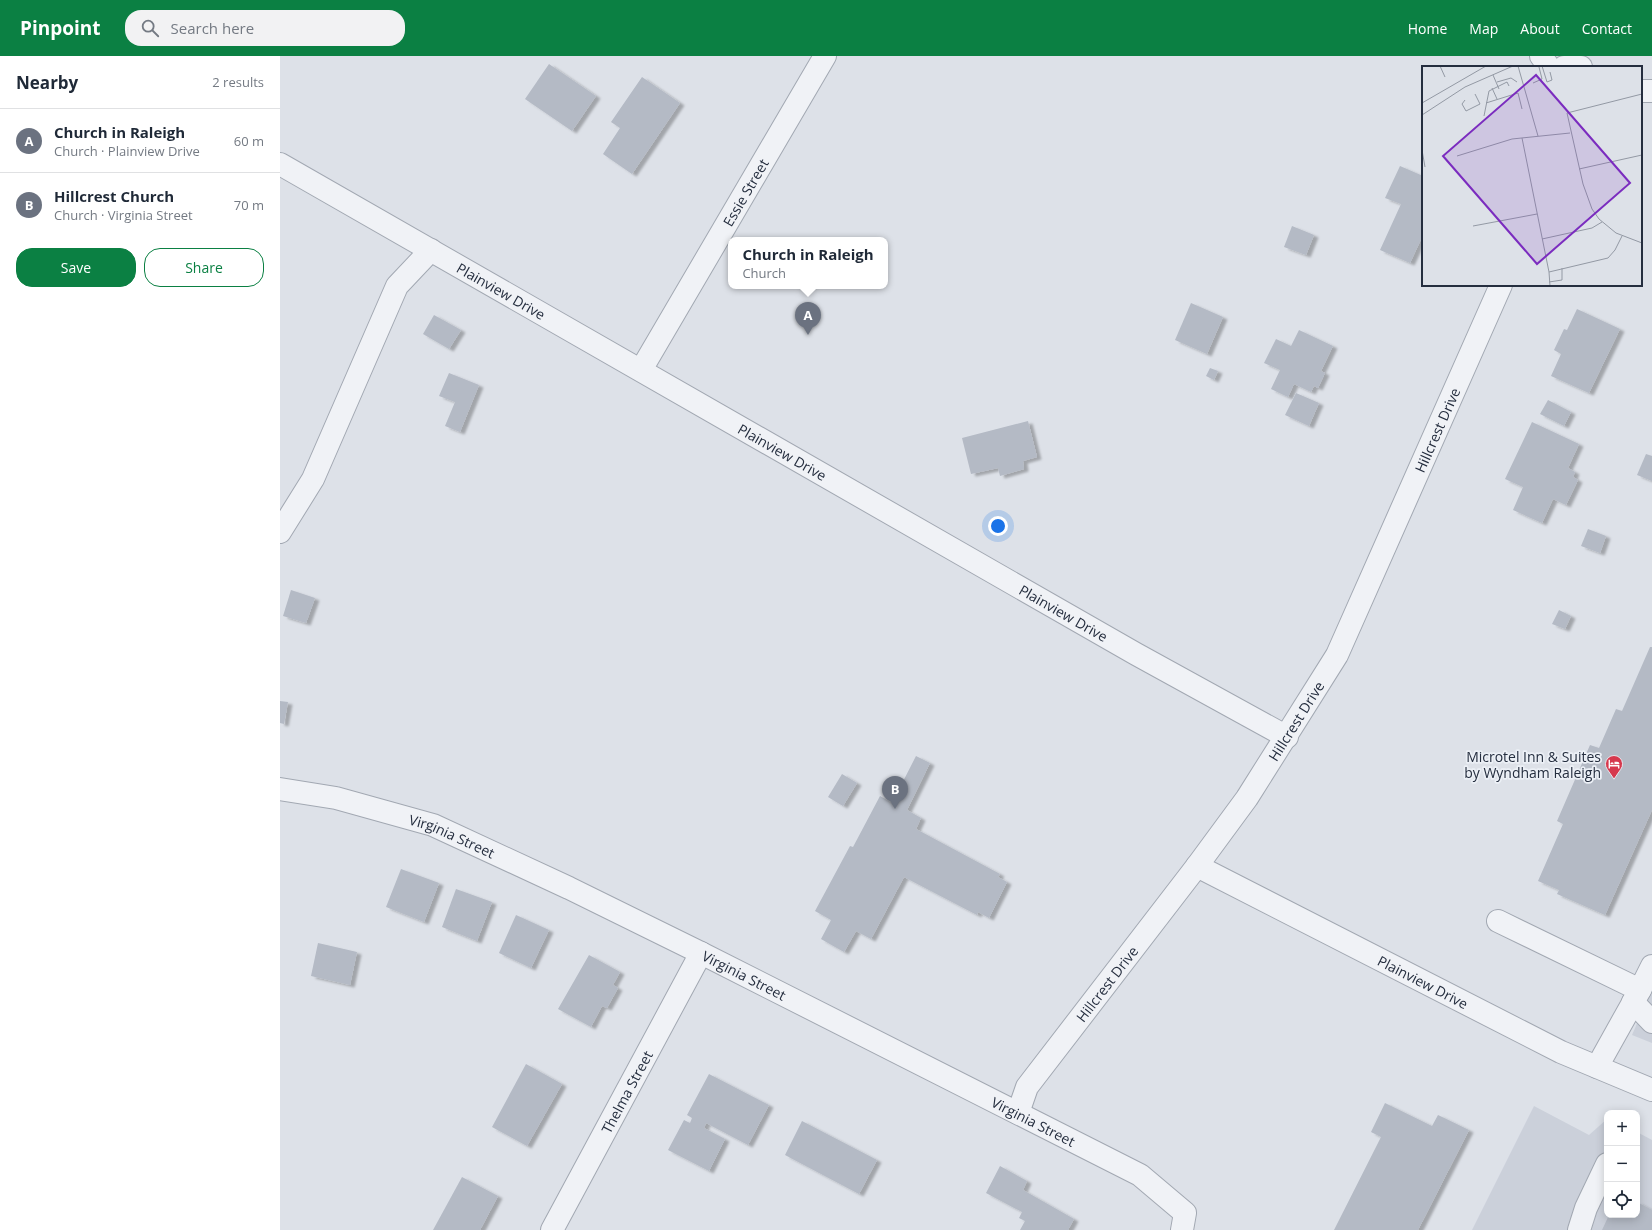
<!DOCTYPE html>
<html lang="en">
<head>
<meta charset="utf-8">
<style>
  body { margin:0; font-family:"Open Sans",sans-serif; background:#f2f2f3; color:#1f2937 }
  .controls { position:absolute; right:12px; bottom:12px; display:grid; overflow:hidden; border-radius:8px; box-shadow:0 2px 10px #0003 }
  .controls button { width:36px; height:36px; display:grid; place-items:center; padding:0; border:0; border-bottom:1px solid #e0e1e3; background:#fff; color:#1f2937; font:20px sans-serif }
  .you { position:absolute; left:718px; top:470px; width:14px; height:14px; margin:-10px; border:3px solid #fff; border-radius:50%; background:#1a73e8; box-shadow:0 0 0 6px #1a73e833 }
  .badge { display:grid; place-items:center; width:26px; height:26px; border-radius:50%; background:#0b8043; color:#fff; font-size:13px; font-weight:700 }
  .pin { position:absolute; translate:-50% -33px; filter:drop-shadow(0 1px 2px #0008) }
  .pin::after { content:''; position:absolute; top:21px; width:14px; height:12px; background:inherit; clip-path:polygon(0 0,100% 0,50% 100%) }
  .popup { position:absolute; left:448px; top:181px; width:160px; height:52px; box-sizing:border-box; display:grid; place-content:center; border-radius:8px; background:#fff; filter:drop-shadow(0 1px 3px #0005); font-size:13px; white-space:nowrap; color:#747a83 }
  .popup b { font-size:15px; color:#1f2937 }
  .popup::after { content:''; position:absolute; left:50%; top:100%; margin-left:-8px; border:8px solid transparent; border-top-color:#fff }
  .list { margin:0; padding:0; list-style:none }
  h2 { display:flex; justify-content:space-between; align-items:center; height:52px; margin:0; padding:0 16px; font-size:17px }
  h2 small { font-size:13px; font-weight:400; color:#747a83 }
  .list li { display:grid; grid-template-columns:26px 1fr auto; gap:12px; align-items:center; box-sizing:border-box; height:64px; padding:0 16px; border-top:1px solid #e0e1e3 }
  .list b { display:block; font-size:15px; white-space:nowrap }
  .list p { margin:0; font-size:13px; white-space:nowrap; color:#747a83 }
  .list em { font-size:13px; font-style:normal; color:#747a83 }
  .actions { display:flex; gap:8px; padding:12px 16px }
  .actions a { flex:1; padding:9px 0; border:1px solid #0b8043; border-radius:16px; text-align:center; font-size:14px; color:#0b8043 }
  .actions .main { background:#0b8043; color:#fff }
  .icon { flex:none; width:22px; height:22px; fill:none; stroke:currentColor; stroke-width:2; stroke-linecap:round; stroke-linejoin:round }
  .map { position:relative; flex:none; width:1372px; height:1174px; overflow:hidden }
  header { display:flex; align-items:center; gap:24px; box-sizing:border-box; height:56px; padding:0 20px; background:#0b8043; color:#fff }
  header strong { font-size:19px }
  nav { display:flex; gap:22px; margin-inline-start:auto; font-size:14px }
  .search { width:280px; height:36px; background:#f2f2f3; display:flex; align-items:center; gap:10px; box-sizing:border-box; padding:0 14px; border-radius:16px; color:#747a83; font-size:15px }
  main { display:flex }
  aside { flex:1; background:#fff }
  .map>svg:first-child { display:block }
  .built { fill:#cbd0da }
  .building { fill:#b4bac5; filter:url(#shadow) }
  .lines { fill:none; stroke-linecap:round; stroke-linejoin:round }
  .minor-casing { stroke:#a2a8b2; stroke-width:24 }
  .minor { stroke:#f0f2f6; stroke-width:22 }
  .labels { text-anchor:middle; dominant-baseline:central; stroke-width:3.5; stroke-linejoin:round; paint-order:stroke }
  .street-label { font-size:14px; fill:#252e3f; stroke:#ecf0f6 }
  .poi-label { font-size:14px; fill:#252e3f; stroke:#ecf0f6; text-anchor:end }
  .inset-road { fill:none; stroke:#9399a4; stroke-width:1 }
  .view { fill:#7b2cbf; fill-opacity:0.15; stroke:#7b2cbf; stroke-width:2 }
  .inset-edge { fill:none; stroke:#252e3f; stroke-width:2 }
</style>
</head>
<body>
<header>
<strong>Pinpoint</strong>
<div class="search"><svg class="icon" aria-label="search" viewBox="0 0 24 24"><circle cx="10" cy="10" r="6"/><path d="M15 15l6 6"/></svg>Search here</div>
<nav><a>Home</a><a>Map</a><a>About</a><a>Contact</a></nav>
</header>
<main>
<aside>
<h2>Nearby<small>2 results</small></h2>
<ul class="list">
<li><span class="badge" style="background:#6b7280">A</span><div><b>Church in Raleigh</b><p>Church · Plainview Drive</p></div><em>60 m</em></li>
<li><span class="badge" style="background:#6b7280">B</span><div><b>Hillcrest Church</b><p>Church · Virginia Street</p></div><em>70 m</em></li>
</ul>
<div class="actions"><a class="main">Save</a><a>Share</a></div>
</aside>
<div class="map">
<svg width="1372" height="1174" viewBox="0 0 1372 1174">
  <defs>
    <filter id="shadow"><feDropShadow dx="4.5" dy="2.5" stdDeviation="1" flood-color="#0004"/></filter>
  </defs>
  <rect width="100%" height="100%" fill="#dde1e8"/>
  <!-- built -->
  <g class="built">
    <polygon points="1372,933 1372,987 1352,979"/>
    <polygon points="1254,1050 1309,1079 1327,1063 1327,1159 1357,1159 1357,1076 1372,1084 1372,1174 1192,1174"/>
  </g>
  <!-- building -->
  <g class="building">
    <polygon points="269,8 316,40 292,75 245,43"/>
    <polygon points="362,21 400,47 352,118 323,98 340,72 331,66"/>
    <polygon points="1120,110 1143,120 1143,179 1130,207 1100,194 1121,148 1105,142"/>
    <polygon points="1012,170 1034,179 1026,199 1004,191"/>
    <polygon points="911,247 943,261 927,298 895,284"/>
    <polygon points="1297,253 1340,273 1309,337 1271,320 1281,298 1274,294 1284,273 1287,274"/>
    <polygon points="154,259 181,274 169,293 143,278"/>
    <polygon points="1019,274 1053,290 1041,315 1045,317 1038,332 1034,330 1031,336 1014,328 1008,341 991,333 1000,314 984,307 996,283 1011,290"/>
    <polygon points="930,312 938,315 934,324 926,320"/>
    <polygon points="169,317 199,329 180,376 165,370 175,346 159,340"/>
    <polygon points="1016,337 1039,347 1029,370 1005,359"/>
    <polygon points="1268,344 1291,356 1284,370 1260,358"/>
    <polygon points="748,365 757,401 743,405 744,413 720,420 718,412 691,418 682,382"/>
    <polygon points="1252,366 1299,388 1288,412 1295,416 1293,421 1298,424 1286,449 1273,443 1262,467 1233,454 1243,431 1225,423"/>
    <polygon points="1366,398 1372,400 1372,425 1357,419"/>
    <polygon points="1308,473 1326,480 1320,497 1301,490"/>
    <polygon points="11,534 35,542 26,567 3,560"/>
    <polygon points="1279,554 1291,560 1285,573 1272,568"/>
    <polygon points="1370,591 1372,591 1372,754 1325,859 1277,838 1279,834 1258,825 1283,768 1277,765 1310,689 1319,692 1336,653 1342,655"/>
    <polygon points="0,645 8,646 4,668 0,667"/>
    <polygon points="636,700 650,707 627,754 641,762 636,773 720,818 718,821 727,826 709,862 698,856 697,859 624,821 591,883 576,875 564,896 541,883 551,864 535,855 570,790 573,791 600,740 612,747"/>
    <polygon points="562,718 577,727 563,750 548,741"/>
    <polygon points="121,813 159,827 144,866 106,851"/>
    <polygon points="176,833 212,846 197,885 162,871"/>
    <polygon points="236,859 269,874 251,912 219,897"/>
    <polygon points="38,887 77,896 70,929 31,920"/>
    <polygon points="309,899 340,916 333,929 338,932 327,952 322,950 311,971 278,953"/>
    <polygon points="246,1008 282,1028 247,1090 212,1071"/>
    <polygon points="429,1018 489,1049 468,1089 426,1067 424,1072 445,1083 429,1115 388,1094 404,1064 410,1067 412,1062 407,1059"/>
    <polygon points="1105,1047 1152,1070 1158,1059 1189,1074 1138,1174 1054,1174 1101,1081 1091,1076"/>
    <polygon points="522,1065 597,1104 579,1138 505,1099"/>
    <polygon points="720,1110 747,1125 743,1134 794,1163 788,1174 740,1174 745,1165 739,1162 742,1156 706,1137"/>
    <polygon points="182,1121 218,1140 200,1174 153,1174"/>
    <polygon points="1357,1146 1372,1154 1372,1174 1322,1174 1329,1159 1357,1159"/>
  </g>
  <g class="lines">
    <defs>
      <g id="minor">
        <polyline points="1261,0 1269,11"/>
        <polyline points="1284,11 1301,11"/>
        <polyline points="1361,35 1372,35"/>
        <path id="s1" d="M0,108L856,598L1007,681"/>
        <path id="s2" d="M361,314L545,0"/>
        <polyline points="0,476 33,423 117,230 151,194"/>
        <path id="s3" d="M0,733L56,742L153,769L289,832L421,897L860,1119L905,1157L902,1174"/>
        <path id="s4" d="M917,810L1281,996L1372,1034"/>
        <polyline points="1218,865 1360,934 1372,910"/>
        <polyline points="1353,946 1372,966"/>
        <polyline points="1317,1011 1360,934"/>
        <path id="s5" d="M738,1057L747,1031L917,810L967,742L1057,599L1221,229"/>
        <path id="s6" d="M272,1174L421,897"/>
        <polyline points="1299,1174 1306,1152 1327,1108"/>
      </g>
    </defs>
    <!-- minor casing -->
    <use href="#minor" class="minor-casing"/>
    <!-- minor -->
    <use href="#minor" class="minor"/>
  </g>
  <!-- icons -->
  <defs>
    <symbol id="hotel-pin" viewBox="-11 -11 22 30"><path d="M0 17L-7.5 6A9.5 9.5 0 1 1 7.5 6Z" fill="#d6384d" stroke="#ecf0f6"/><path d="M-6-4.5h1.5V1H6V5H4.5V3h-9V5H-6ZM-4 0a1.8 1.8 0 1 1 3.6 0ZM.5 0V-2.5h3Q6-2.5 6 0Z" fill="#fff"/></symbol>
  </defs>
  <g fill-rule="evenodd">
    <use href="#hotel-pin" x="1324" y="698" width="20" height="27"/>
  </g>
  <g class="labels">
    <!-- street labels -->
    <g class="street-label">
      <text stroke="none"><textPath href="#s2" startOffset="206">Essie Street</textPath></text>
      <text stroke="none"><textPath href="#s1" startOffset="255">Plainview Drive</textPath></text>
      <text stroke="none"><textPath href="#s5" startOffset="806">Hillcrest Drive</textPath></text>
      <text stroke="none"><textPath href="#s1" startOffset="579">Plainview Drive</textPath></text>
      <text stroke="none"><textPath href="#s1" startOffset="903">Plainview Drive</textPath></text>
      <text stroke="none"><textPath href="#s5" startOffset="482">Hillcrest Drive</textPath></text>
      <text stroke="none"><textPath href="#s3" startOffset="179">Virginia Street</textPath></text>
      <text stroke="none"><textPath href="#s3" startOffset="503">Virginia Street</textPath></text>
      <text stroke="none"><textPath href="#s4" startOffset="254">Plainview Drive</textPath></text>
      <text stroke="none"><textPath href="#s5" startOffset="158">Hillcrest Drive</textPath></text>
      <text stroke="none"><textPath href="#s6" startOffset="157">Thelma Street</textPath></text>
      <text stroke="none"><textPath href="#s3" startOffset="827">Virginia Street</textPath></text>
    </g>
    <!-- poi labels -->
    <g class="poi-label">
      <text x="1321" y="700">Microtel Inn &amp; Suites<tspan x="1321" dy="16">by Wyndham Raleigh</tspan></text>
    </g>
  </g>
  <!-- overview -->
  <g transform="translate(1142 10)">
    <rect width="220" height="220" fill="#dde1e8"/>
    <path class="inset-road" d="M18,0L23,11M96,0L116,70M120,0L125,16L130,14L128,6M71,9L77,23M75,16L89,12L95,16M111,17L120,13L117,1M70,22L75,33M220,28L145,47L161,118L170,143L177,153L194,167L220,177M43,34L40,38L44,45L58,38L53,28M0,37L64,0M64,37L96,27L100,43M0,49L43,21L91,0M62,50L67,25L85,16L87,20M100,72L127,206L128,220M0,84L3,101M35,90L90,73L148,67M157,103L220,89M51,160L115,148M120,173L170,162L180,156M127,206L186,192L193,184L200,170M127,216L140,214V202"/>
    <path class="view" d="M114,9L208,117L115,198L21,90Z"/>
    <rect width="220" height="220" class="inset-edge"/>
  </g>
</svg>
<div class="controls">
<button>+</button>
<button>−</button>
<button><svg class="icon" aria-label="locate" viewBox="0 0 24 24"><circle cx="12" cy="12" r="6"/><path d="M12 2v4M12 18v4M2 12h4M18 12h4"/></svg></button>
</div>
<div class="you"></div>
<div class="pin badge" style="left:528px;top:279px;background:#6b7280">A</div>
<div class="popup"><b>Church in Raleigh</b>Church</div>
<div class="pin badge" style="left:615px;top:753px;background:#6b7280">B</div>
</div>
</main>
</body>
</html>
